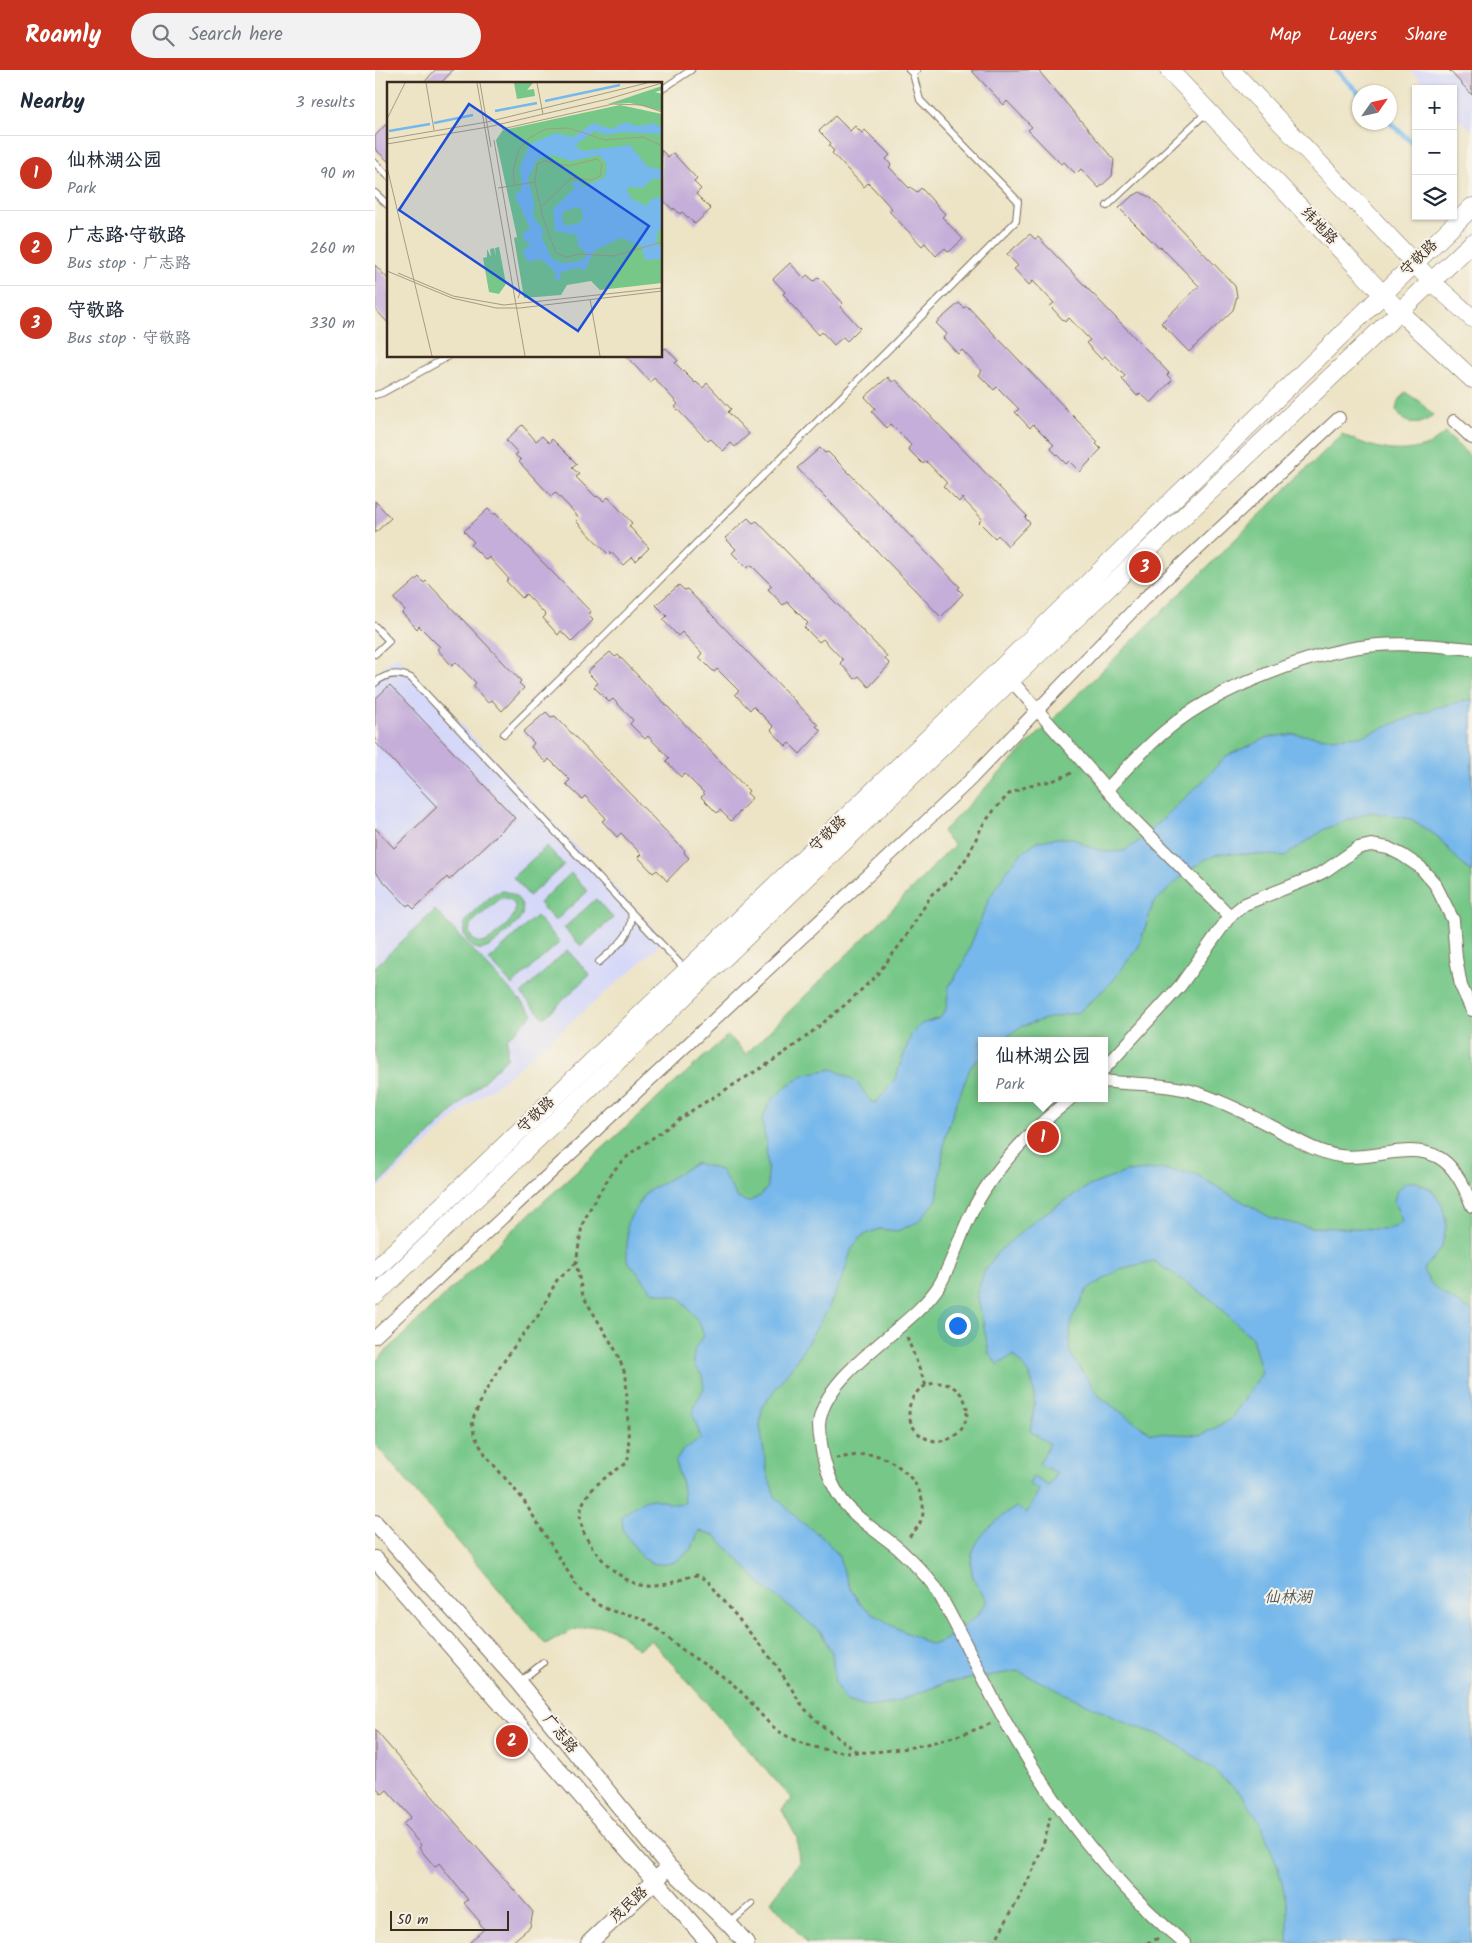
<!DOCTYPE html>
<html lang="en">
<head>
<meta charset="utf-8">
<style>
  body { margin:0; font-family:Kalam,"LXGW WenKai TC",sans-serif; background:#f2f2f3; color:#1f2937 }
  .controls { position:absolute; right:15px; top:15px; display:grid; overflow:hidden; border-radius:0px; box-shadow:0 1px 4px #0004 }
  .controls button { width:45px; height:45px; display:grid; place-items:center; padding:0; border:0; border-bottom:1px solid #e0e1e3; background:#fff; color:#1f2937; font:25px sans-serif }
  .compass { position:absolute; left:977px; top:15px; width:45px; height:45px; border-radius:50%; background:#fff; box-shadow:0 1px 4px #0004; rotate:56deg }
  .scale { position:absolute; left:15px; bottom:12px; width:119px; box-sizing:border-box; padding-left:5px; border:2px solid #3b2a1e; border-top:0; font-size:14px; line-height:18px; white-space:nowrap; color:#3b2a1e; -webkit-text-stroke:4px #f7f3e8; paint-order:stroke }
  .you { position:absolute; left:582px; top:1255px; width:18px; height:18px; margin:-12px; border:4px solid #fff; border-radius:50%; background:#1a73e8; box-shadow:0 0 0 8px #1a73e833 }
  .badge { display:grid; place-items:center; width:32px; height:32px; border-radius:50%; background:#c8321e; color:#fff; font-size:16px; font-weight:700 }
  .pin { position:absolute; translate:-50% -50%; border:2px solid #fff; box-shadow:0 1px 5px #0006 }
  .popup { position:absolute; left:603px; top:967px; width:130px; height:65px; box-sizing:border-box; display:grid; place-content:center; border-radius:0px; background:#fff; filter:drop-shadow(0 1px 4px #0005); font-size:16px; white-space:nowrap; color:#747a83 }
  .popup b { font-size:19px; color:#1f2937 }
  .popup::after { content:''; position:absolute; left:50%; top:100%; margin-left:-10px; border:10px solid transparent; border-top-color:#fff }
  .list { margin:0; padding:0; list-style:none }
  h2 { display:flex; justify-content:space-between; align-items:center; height:65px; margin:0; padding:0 20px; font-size:21px }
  h2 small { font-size:16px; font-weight:400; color:#747a83 }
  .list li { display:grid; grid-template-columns:32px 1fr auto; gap:15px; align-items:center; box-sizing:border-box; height:75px; padding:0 20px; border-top:1px solid #e0e1e3 }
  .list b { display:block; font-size:19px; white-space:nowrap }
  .list p { margin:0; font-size:16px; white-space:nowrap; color:#747a83 }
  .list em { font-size:16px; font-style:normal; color:#747a83 }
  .icon { flex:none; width:28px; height:28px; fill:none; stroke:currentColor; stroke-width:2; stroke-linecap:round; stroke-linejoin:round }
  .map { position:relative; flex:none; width:1097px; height:1873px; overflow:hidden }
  header { display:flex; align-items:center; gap:30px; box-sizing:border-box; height:70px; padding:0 25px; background:#c8321e; color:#fff }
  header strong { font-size:24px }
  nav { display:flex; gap:28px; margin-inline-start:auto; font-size:18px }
  .search { width:350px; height:45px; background:#f2f2f3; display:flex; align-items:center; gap:12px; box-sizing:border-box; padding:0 18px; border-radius:28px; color:#747a83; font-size:19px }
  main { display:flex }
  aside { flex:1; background:#fff }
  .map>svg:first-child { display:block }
  .built { fill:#d5d8f9 }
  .green { fill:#76c788; stroke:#587853; fill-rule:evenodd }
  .water { fill:#76b8eb; stroke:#587184; fill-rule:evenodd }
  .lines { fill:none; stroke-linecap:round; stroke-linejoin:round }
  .stream { stroke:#76b8eb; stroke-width:5 }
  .building { fill:#c5aed9 }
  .service-casing { stroke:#796b59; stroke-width:8 }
  .minor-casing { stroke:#796b59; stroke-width:14 }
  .tertiary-casing { stroke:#796b59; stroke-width:18 }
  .secondary-casing { stroke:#796b59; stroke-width:19 }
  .path { stroke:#796b59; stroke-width:3; stroke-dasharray:4 4; stroke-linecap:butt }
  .service { stroke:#fff; stroke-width:6 }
  .minor { stroke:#fff; stroke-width:12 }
  .tertiary { stroke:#fff; stroke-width:16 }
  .secondary { stroke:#fff; stroke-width:18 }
  .labels { text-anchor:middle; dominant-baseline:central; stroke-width:4; stroke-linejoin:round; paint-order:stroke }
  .street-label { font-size:15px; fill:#3b2a1e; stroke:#f7f3e8 }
  .water-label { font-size:16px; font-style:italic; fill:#4d555c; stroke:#f7f3e8 }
  .inset-river { fill:none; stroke:#76b8eb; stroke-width:2.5 }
  .inset-road { fill:none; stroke:#a69a83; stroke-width:1 }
  .view { fill:#1d4ed8; fill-opacity:0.15; stroke:#1d4ed8; stroke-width:2.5 }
  .inset-edge { fill:none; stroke:#3b2a1e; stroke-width:2.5 }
</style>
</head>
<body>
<header>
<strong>Roamly</strong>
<div class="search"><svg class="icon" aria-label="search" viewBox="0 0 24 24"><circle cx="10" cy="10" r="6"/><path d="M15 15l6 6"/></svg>Search here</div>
<nav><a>Map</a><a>Layers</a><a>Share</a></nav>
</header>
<main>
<aside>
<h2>Nearby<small>3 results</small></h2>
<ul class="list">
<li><span class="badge">1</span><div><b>仙林湖公园</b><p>Park</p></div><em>90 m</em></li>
<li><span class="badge">2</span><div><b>广志路·守敬路</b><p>Bus stop · 广志路</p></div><em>260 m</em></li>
<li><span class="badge">3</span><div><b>守敬路</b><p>Bus stop · 守敬路</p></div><em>330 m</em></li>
</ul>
</aside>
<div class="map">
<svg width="1097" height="1873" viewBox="0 0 1097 1873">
  <rect width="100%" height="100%" fill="#f7f3e8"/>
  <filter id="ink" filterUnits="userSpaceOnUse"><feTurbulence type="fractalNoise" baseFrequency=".02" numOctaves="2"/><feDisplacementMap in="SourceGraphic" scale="10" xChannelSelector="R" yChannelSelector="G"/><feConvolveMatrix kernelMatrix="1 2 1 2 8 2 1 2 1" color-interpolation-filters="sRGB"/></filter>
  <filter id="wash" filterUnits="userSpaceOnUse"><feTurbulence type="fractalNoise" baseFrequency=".0096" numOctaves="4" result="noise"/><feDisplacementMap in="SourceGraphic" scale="20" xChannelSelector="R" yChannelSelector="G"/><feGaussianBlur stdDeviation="1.12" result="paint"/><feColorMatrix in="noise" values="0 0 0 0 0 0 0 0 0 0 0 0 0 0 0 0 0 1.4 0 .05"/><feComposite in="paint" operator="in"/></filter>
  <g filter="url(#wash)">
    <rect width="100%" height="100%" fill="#ede4c6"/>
    <!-- built -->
    <g class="built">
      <polygon points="1035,0 1097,0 1097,61 1078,43 1078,19 1054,19"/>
      <polygon points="21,585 282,862 284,872 281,879 129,1010 94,1035 0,1122 0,605"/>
    </g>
    <!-- green -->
    <g class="green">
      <path d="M1030,322L1045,332L1058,345C1045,358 1030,356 1021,340L1023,332Z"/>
      <path d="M1070,363L1097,388V1873H432L396,1831L424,1792L422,1768L407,1740L417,1729L276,1570L263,1579C255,1573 244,1561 234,1558C211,1551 190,1563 171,1575L0,1374V1292L147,1151L353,965L371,984L500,857L579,775L567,762L665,662L967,364C994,377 1021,386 1050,376C1057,374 1064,367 1070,363ZM607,971H729V1028H607Z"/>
      <polygon points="172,776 189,795 154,826 138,807"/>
      <polygon points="196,803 213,821 180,851 164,833"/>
      <path d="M128,821C141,823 153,835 145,849C142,854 136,858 131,863C121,872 106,889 93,872C87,865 88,857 91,850L118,824ZM126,828C131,828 134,828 137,831C150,844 121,864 112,872L107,873L98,870L94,863L95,854Z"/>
      <polygon points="221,829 238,848 206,876 189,858"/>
      <polygon points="60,840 158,944 132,969 132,988 0,1118 0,897"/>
      <polygon points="161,846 185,872 137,915 114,890"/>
      <polygon points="192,880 215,905 169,948 146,924"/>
    </g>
    <!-- water -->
    <path class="water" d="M1097,629V803L1085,792L1063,767L1036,749L995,742L950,759L910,786L846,783L829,790L805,808L778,834L764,876L737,912L704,942L670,949L645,957L626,971H607V986L596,996L578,1042L570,1067L562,1130L543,1152L522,1161L504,1159L487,1166L477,1178L469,1204L452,1241L423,1288L387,1337L385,1356L392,1403L400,1426L425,1451L449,1468L463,1485L475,1518L486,1535L516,1555L557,1575L569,1570L603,1545L612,1531C608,1524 601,1515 598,1507C588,1474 617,1453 641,1437L652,1443L664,1420L654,1414L658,1407L674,1416L681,1403L664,1394L675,1374L655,1361C659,1342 663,1320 653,1303C649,1296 643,1291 638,1285L623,1295L614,1283L602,1222L610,1200L623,1182L664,1147L714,1116L751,1102L787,1099L820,1104L898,1149L933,1157L1010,1159L1020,1157L1027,1151L1019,1131L1022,1120L1031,1112H1042L1057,1120L1067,1135L1072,1155L1066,1179L1048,1200C1058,1223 1077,1229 1097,1241V1873H913V1838L903,1797L886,1754L867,1725L834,1696L791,1667L751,1653L643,1601L570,1613L516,1634L492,1637L471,1631L460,1614L457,1583L446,1562L389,1517L340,1465L324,1461L316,1479L300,1492L280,1494L267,1488L248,1460L247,1446C255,1440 267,1429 278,1429C291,1430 294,1436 309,1433L307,1414L300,1392L308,1380L326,1368L318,1345L320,1335L329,1318L327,1305L319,1295V1280L329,1266L324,1252L305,1228L277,1221L252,1190V1153L270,1123L321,1093L345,1100L363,1128L373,1132L385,1126L393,1117L391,1073L387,1050L394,1033L412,1016L430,1004L458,999L481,1011L496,1032L501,1033L521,1007L536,965L546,954L565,948L571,939L574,916L587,896L615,827L630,803L645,784L661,772L680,768H698L714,777L732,782L749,781L764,771L825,714L851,686L894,667L920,664L952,668L987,666L1063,637ZM779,1191L837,1230L877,1268L887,1303L855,1350L826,1365L775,1363L725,1327L694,1282L696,1251L711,1221L744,1199Z"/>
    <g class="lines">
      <!-- stream -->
      <g class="stream">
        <polyline points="961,0 984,23"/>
        <polyline points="1014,52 1041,76"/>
      </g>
    </g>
    <g id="blocks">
      <!-- building -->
      <g class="building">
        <polygon points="60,0 78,0 65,14 48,14"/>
        <polygon points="596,0 663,0 739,90 737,106 724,118 706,99 701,104 689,92 686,94 653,60 657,57 632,31 629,35"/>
        <polygon points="1074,0 1097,0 1097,25"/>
        <polygon points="460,46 475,61 480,56 487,63 490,60 515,85 511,89 516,95 514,97 534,118 535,117 542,122 546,118 570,144 567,147 588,169 574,182 570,178 561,186 550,173 547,176 514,141 517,139 499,119 493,113 489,117 457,83 459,81 454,76 456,73 444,61"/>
        <polygon points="14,51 14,92 0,79 0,66"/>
        <polygon points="286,80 293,87 298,83 322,109 319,112 326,119 321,124 336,139 320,154 307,142 305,144 299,138 298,140 286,128"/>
        <polygon points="765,122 776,128 860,216 862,226 858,240 814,282 786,253 824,216 786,177 784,178 744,138 756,127"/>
        <polygon points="655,164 660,169 663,167 794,303 792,305 797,310 776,333 765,323 762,326 747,309 750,306 730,286 726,289 711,273 715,270 694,248 690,252 675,236 679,233 658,211 654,215 639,199 643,196 632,184"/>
        <polygon points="415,193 429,208 432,205 439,211 444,207 468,233 465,236 485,258 472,271 468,267 459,275 447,262 444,265 412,230 413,229 408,224 410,222 398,209"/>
        <polygon points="0,195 14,210 14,254 0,239"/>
        <polygon points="584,233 589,238 592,236 723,372 721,374 726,379 705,402 694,391 691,394 675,378 679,375 658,354 655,358 640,342 644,339 622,317 619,320 604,305 607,301 587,280 583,284 568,268 572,264 561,253"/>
        <polygon points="291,278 303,291 300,293 320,313 321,312 328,318 332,313 356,339 353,342 374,364 360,377 356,373 348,381 336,369 333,371 300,337 303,334 279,308 275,312 251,286 286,286 286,280"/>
        <polygon points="513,307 517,312 521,310 652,446 650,448 655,453 633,476 623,465 620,468 604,452 607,449 587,428 584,432 568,416 572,413 551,391 548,394 533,379 536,375 515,354 512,358 497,342 500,338 490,327"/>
        <polygon points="147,355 161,371 167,366 174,373 177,369 202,394 197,398 204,404 201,407 221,427 222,426 229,431 233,427 257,453 254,456 274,478 261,491 257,487 248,495 236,482 234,485 201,451 204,448 199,442 180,422 176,426 144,392 146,390 140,385 143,383 131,370"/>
        <polygon points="445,378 450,383 453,382 475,404 585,517 583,519 588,524 566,547 422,398"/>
        <polygon points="0,431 16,448 0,463"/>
        <polygon points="113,439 119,445 120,443 216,542 213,545 218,550 197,572 186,561 183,565 168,548 171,545 151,524 147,528 131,511 134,509 114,487 111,490 96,475 99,472 89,461"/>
        <polygon points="373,448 378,453 382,451 512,586 510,589 515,594 494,617 484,606 480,609 465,593 468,590 448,569 444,572 429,557 433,553 412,532 408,535 393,519 397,516 376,495 372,498 357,483 361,479 350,468"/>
        <polygon points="44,507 49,513 51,511 146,611 144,613 149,618 127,641 117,630 113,633 98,616 101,613 81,592 77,596 62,579 65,577 44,556 42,559 27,543 30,540 19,529"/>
        <polygon points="304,515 309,520 312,519 443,655 441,656 446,661 425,684 414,673 411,676 396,660 399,657 378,636 375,640 360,624 364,621 342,599 339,602 324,587 327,583 307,562 303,566 288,550 292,546 281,535"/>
        <polygon points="235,582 240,587 243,585 374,721 372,723 377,728 356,751 345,740 342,743 326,727 330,724 309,703 306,707 291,691 294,688 273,666 270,669 255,654 258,650 238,629 234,632 219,617 223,613 212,602"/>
        <polygon points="15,615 140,748 74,810 72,807 39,839 34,834 32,836 0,802 0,758 19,778 62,737 0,672 0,629"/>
        <polygon points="171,642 176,647 180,646 310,781 309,783 314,788 292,811 282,800 278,803 263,787 266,784 246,763 242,767 227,751 231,748 210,726 207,729 191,714 195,710 174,689 171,693 156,677 159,673 148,662"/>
        <polygon points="0,1660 158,1842 155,1857 136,1873 94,1873 109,1859 104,1853 105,1852 89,1833 93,1830 64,1793 60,1797 44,1778 46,1775 28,1754 36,1747 12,1720 7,1724 0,1716"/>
      </g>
    </g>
  </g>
  <g filter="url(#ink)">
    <use href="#blocks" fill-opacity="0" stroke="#796b59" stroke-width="1"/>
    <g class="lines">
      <defs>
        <g id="service">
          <polyline points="534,0 538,4 542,0"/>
          <polyline points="286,20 316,0"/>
          <polyline points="0,93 14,107"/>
          <polyline points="0,123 14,136"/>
          <polyline points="732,136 832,42"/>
          <polyline points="0,325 7,323 74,286"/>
          <polyline points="0,556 14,571 0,584"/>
          <path d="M0,613C11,603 23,602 36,608L256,842C260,865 239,878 224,892"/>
          <polyline points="129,664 234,561 641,151 643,131 545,30 538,4"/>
          <polyline points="257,843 310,899"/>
          <polyline points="144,1612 168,1593"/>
          <polyline points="355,1853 377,1834"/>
        </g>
        <g id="minor">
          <polyline points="1079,351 1097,368"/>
          <polyline points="636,610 757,748 855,846"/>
          <path d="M732,719C752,698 771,676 794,658C840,619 943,579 1003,575C1034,573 1066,576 1097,579"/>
          <polyline points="729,999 805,916 855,846 870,834 936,808 950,801 983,778 996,775 1013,778 1027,785 1045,797 1060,814 1078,850 1081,888 1086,916 1097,940"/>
          <path d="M729,1011C758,1015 788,1013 816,1021C843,1029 871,1043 896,1056C919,1068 939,1082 965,1086C996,1091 1033,1072 1063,1087C1080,1096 1091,1120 1097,1136"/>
          <path d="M696,1028C655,1061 616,1100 594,1148C584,1169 577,1193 565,1214C538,1259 448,1301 444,1355C444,1360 445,1368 446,1373C448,1392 456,1415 467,1430C482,1450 505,1463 524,1479C537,1491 549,1503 560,1517C585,1560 605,1605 629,1649C676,1732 735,1812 809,1873"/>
          <polyline points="0,1267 593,712 769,529 964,348"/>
        </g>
        <g id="tertiary">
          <polyline points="0,1453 143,1612 294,1797 354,1854 371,1873"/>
          <polyline points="0,1489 334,1873"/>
          <polyline points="214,1873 287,1804"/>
        </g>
        <g id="secondary">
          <polyline points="794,0 1025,242 1097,309"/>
          <polyline points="856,0 1057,212 1097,248"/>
          <polyline points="0,1200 625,599 1097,137"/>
          <polyline points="0,1226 636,610 1097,173"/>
        </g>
      </defs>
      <!-- service casing -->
      <use href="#service" class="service-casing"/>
      <!-- minor casing -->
      <use href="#minor" class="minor-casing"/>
      <!-- tertiary casing -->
      <use href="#tertiary" class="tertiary-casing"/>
      <!-- secondary casing -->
      <use href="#secondary" class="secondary-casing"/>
      <!-- path -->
      <g class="path">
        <path d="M201,1193L182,1210L163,1246L143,1271L125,1297L109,1324L97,1351L99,1364L104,1374L112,1387L147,1428L203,1518C213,1528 224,1537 237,1541C248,1544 261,1545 270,1550C285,1560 298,1573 312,1583C329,1595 347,1604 362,1618C376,1630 386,1648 401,1659C456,1701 558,1678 617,1653"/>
        <polyline points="532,1267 551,1316"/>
        <circle cx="563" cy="1342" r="29"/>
        <path d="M461,1388C473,1387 488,1383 500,1385C524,1391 551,1416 548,1443C547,1453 539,1462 532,1469"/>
        <path d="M482,1682L446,1655L428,1637L402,1596L332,1510L322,1505C302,1509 286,1520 266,1515C249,1511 236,1499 225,1487C186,1442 210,1419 252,1393L254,1383L251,1306L241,1281L208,1226L201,1193L207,1155L219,1131L238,1101L256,1083L319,1039L396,992L426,971L471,934L501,906L530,868L557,824L576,809L593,786L607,756L620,739L634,724L655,715L677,711L699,702"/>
        <path d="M619,1873C641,1832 667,1793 675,1747"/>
        <polyline points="772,1873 784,1868"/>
      </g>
      <!-- service -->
      <use href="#service" class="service"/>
      <!-- minor -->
      <use href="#minor" class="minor"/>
      <!-- tertiary -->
      <use href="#tertiary" class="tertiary"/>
      <!-- secondary -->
      <use href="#secondary" class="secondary"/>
    </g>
  </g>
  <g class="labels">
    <!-- street labels -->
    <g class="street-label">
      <text transform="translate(944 156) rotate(46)">纬地路</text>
      <text transform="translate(1044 188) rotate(-44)">守敬路</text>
      <text transform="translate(453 764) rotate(-44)">守敬路</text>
      <text transform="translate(161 1045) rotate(-44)">守敬路</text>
      <text transform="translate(185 1664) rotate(51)">广志路</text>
      <text transform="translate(254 1835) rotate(-43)">茂民路</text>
    </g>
    <!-- water labels -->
    <g class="water-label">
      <text x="913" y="1527">仙林湖</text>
    </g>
  </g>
  <!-- overview -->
  <g transform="translate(12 12)">
    <rect width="275" height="275" fill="#ede4c6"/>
    <path d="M127,1H146L140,8L147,7L148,14L130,17ZM275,4V8L268,10L275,12V29L243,21L221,22ZM233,23L275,32V201L213,208L204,199L180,203L174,213L137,216L127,156L130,155L109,58L116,48ZM112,165L119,202L112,212L102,210L96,176L100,175V167L104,175L103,167L107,166L109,174L108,166Z" fill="#76c788"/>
    <path d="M238,40L251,44L270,41L269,45L275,43V52L234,50L220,53L208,49L188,63L196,69L243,63L260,84L275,88V97H265L256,106L242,105L240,108L245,117L261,124L263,117L275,115V146L270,151V161L275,167V177L258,178L254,164L233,156L207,169L198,188L190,186L174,190L173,197L167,198L169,191L159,181L153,177L142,180L137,174V167L144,163L137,158L136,151L143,146L128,114L135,106L133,85L143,62L169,51L186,55L206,41L224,47ZM166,73L184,79L212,73L220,82L218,95L196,105L192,99L185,100L188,106L166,127L168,149L190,153L191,164L199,170L198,176L190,180L174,181L165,177L155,156L156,147L146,135L147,121L141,97L150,77ZM190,125L194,127L196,137L192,141L179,144L175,138L176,130Z" fill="#76b8eb" fill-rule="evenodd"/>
    <path class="inset-river" d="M158,19L233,3M108,29L150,21M47,41L86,33M2,49L43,42"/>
    <path class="inset-road" d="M39,1L47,48M90,1L138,274M93,1L104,65M150,1L156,32M0,37L18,1M115,47L226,22L255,23L275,30M0,57L100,40L260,1M107,58L133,211L131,216M0,62L101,45L221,17L275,1M0,85L45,274M128,104L126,90L131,69L142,56L159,47L182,46L218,58L256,55L275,64M111,106L148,100M155,124L185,96L205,98L213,94L215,82L210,77L182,84L158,79L150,82L148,100L156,136L169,171L179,175L193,172L227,174L275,160M0,189L65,216L109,226H133L275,209M11,191L66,214L117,223L275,206M203,217L213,274"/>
    <path class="view" d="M82,22L262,144L191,249L12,128Z"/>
    <rect width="275" height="275" class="inset-edge"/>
  </g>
</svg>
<div class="controls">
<button>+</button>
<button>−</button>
<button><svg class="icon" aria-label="layers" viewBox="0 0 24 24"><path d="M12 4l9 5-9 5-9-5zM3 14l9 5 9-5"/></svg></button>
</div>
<svg class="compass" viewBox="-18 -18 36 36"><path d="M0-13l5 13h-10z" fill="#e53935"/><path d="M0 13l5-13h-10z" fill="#747a83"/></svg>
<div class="scale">50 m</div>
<div class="you"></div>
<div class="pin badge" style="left:668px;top:1067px">1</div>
<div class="popup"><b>仙林湖公园</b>Park</div>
<div class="pin badge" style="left:137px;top:1671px">2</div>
<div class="pin badge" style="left:770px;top:497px">3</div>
</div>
</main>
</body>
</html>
